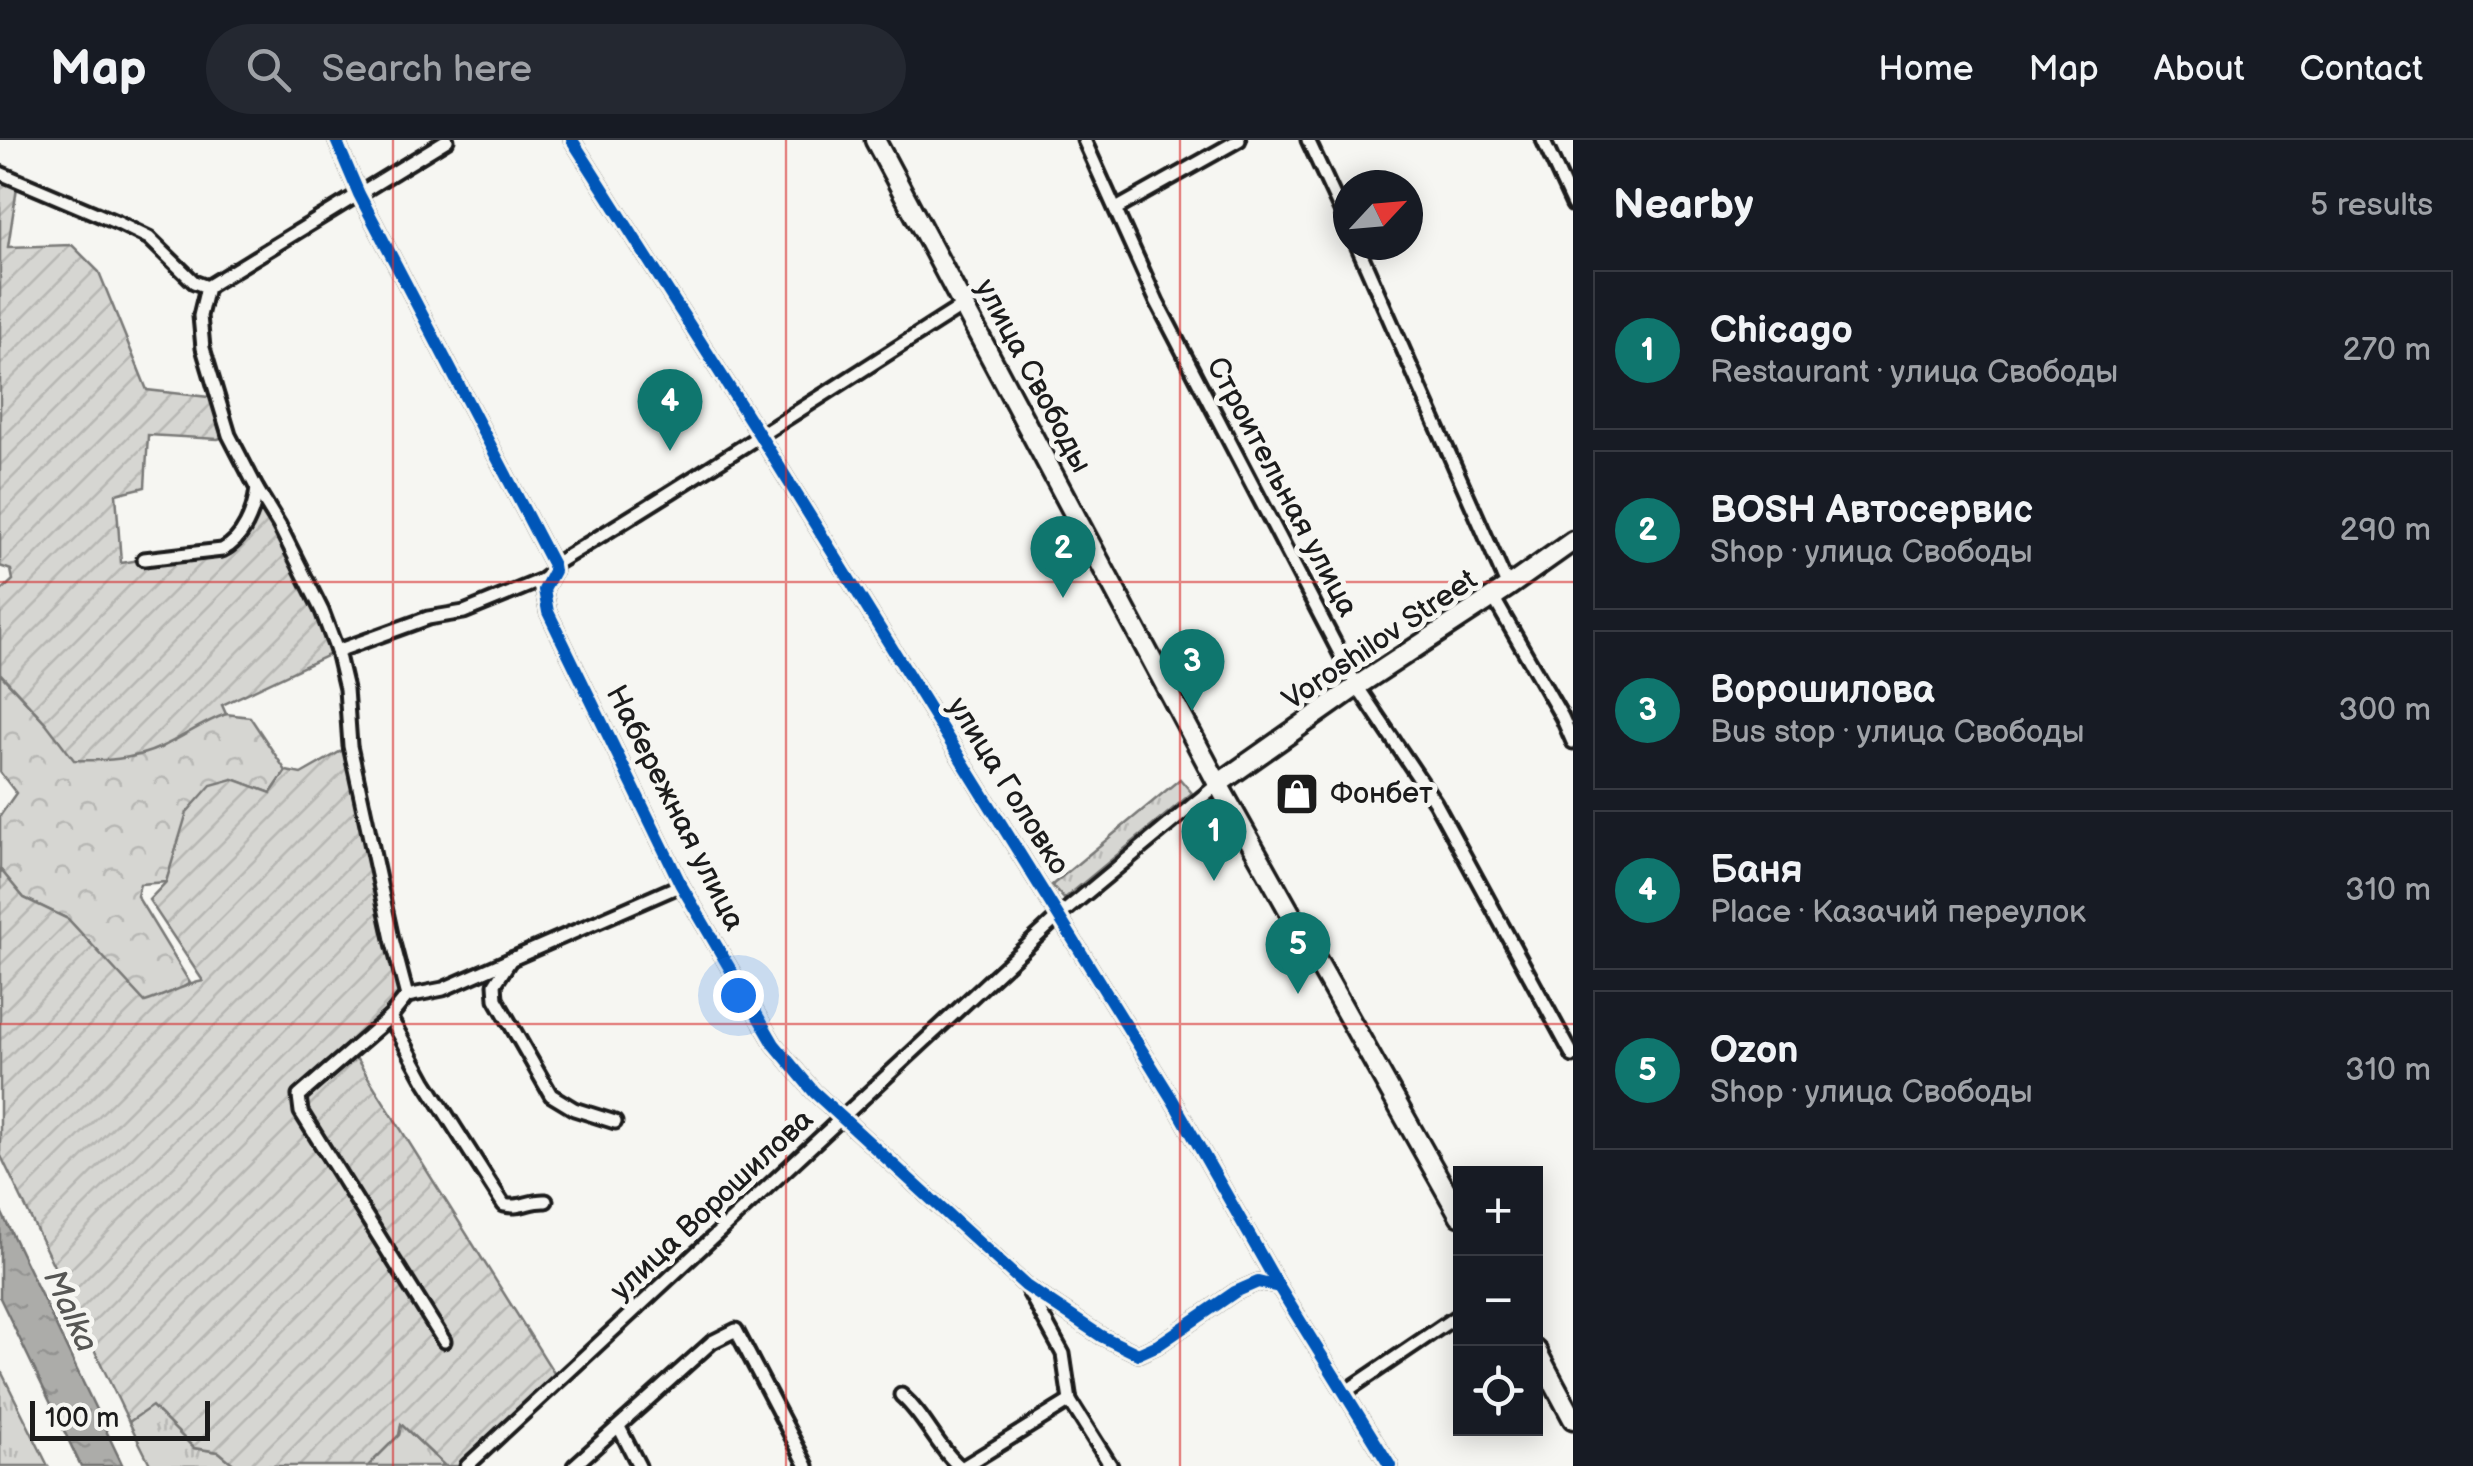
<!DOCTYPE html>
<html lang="en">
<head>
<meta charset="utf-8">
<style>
  body { margin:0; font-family:"Balsamiq Sans",sans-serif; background:#242831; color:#f1f3f6 }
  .controls { position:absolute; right:30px; bottom:30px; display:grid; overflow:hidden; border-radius:0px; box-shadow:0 5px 25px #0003 }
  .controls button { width:90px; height:90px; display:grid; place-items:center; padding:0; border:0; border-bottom:2px solid #363941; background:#171b24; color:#f1f3f6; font:50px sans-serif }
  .compass { position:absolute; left:1333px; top:30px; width:90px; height:90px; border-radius:50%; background:#171b24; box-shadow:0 5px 25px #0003; rotate:64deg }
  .scale { position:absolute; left:30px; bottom:25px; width:180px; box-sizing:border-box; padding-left:10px; border:5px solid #1c1c1c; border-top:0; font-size:28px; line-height:35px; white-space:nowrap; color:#1c1c1c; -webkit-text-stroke:8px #f6f6f2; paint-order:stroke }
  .you { position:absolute; left:738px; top:855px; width:35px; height:35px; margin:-25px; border:8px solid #fff; border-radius:50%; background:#1a73e8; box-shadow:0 0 0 15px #1a73e833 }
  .badge { display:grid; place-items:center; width:65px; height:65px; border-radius:50%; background:#0f766e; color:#fff; font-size:32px; font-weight:700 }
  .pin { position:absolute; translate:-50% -82px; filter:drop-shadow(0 2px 5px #0008) }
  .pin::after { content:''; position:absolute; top:52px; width:35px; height:30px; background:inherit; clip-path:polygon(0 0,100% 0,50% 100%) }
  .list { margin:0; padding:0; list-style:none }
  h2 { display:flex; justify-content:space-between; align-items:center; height:130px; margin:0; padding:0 40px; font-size:42px }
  h2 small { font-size:32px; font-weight:400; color:#9ea1a6 }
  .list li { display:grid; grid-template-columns:65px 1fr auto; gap:30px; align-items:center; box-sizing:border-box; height:160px; margin:0 20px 20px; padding:0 20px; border:2px solid #363941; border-radius:0px }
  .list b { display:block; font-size:38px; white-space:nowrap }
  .list p { margin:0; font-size:32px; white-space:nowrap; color:#9ea1a6 }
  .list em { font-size:32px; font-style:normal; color:#9ea1a6 }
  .icon { flex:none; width:55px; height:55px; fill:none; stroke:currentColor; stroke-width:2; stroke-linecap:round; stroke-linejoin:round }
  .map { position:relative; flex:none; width:1573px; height:1326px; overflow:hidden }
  header { display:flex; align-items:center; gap:60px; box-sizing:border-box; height:140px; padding:0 50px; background:#171b24; border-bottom:2px solid #363941 }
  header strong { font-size:48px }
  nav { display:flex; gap:55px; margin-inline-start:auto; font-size:35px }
  .search { width:700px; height:90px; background:#242831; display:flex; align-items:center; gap:25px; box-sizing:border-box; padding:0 35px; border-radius:55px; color:#9ea1a6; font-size:38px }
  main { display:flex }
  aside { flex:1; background:#171b24 }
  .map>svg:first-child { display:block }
  .grass { fill:url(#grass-tufts); stroke:#797977; stroke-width:2.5 }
  .forest { fill:url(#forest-crowns); stroke:#797977; stroke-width:2.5 }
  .garden { fill:url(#garden-furrows); stroke:#797977; stroke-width:2.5 }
  .water { fill:url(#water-ripples); stroke:#727271; stroke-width:2.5 }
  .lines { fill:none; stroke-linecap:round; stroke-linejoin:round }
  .minor-casing { stroke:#1c1c1c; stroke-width:19 }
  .secondary-casing { stroke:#1c1c1c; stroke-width:25 }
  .minor { stroke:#f6f6f2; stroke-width:11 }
  .secondary { stroke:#f6f6f2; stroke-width:18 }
  .cycleway-casing { stroke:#f6f6f2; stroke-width:19 }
  .cycleway { stroke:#0057b8; stroke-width:12 }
  .grid { fill:none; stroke:#d62828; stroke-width:2.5; stroke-opacity:0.55 }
  .labels { text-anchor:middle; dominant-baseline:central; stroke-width:10; stroke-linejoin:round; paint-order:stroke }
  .street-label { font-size:30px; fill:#1c1c1c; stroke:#f6f6f2 }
  .poi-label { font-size:30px; fill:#1c1c1c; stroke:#f6f6f2; text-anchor:start }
  .water-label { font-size:32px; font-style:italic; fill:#565654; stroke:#f6f6f2 }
</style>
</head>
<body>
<header>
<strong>Map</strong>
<div class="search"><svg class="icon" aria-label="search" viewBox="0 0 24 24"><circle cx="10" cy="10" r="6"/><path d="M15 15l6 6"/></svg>Search here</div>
<nav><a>Home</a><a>Map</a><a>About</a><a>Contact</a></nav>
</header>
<main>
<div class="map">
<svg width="1573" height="1326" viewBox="0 0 1573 1326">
  <defs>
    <pattern id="grass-tufts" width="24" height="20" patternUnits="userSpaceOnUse" patternTransform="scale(2.5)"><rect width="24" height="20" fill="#d6d6d2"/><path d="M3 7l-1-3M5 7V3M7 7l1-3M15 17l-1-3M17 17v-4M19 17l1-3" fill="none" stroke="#b7b7b4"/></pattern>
    <pattern id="forest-crowns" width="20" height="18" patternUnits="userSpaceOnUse" patternTransform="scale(2.5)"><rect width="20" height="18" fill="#d6d6d2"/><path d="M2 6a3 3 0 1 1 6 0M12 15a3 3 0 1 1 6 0" fill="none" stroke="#b7b7b4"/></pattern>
    <pattern id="garden-furrows" width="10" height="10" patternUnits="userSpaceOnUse" patternTransform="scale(2.5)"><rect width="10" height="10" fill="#d6d6d2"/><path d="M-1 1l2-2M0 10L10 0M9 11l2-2" fill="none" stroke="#b7b7b4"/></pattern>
    <pattern id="water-ripples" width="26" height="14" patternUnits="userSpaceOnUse" patternTransform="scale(2.5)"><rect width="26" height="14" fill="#acaca9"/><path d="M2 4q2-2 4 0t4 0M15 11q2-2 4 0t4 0" fill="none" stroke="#939391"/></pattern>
  </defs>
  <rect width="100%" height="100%" fill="#f6f6f2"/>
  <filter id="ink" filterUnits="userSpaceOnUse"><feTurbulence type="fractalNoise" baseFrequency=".01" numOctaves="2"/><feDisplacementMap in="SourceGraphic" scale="20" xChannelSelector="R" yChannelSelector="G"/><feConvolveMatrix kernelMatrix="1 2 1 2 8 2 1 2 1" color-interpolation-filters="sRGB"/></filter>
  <g filter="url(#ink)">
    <!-- grass -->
    <g class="grass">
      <polygon points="1180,639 1192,653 1064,759 1052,745"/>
      <polygon points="0,1229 48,1326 0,1326"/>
      <polygon points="151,1265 194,1308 219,1312 236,1326 151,1326 129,1282"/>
      <polygon points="401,1284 445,1326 368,1326 399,1295"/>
    </g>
    <!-- forest -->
    <polygon class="forest" points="0,534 45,582 159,609 206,581 226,574 250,577 286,631 271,653 233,639 177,710 166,742 140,744 137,756 190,843 169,855 145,863 68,779 24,758 0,729 0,676 16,653 0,632"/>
    <!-- garden -->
    <g class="garden">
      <path d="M0,33L18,41L8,107L72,105L99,132L147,250L217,258L229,295L218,299L148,295L145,347L116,354L121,423L233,405L257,349L337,511L222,565L226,574C203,582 184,597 161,607C134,620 103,621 74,620L45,582L0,533V452L13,440L11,430L0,426Z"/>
      <path d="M350,606L407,856L351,910L559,1241L467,1326H445L401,1284L399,1295L368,1326H236L219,1312L194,1308L152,1266L129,1282L0,1014V729L24,758L68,779L145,862C165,856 183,845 203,841L149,760L166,742L187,672L211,645L233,639L271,653L286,631L301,634Z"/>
    </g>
    <!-- water -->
    <polygon class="water" points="0,1069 123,1326 81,1326 0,1158"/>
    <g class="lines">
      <defs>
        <g id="minor">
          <polyline points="336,0 359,54 553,425 554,431 544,450 548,472 681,745 774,904 814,952 1026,1146 1101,1196 1138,1214 1158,1205 1235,1152 1258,1142 1279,1147"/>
          <polyline points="572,0 759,294 1172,959 1279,1147 1390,1326"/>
          <polyline points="1084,0 1157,162 1357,546 1435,662 1573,916"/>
          <polyline points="1308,0 1348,86"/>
          <polyline points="1543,0 1573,65"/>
          <polyline points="0,33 118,83 149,98 194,142 207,147"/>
          <polyline points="1116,69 1239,0"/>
          <polyline points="1357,105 1508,447"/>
          <polyline points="207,147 200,176 203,208 229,295 257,349 279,385 322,471 337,511 428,478 464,472 542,440 553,432"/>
          <polyline points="207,147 447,0"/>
          <path d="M144,419L222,410C243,400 254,372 257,349"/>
          <path d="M553,425C692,341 827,252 964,165"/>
          <polyline points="1493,457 1562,577 1573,602"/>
          <polyline points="337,511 346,549 350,606 392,799 407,856 443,849 681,745"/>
          <polyline points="511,819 495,844 496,859 551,955 574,969 615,982"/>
          <polyline points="407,856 390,877 299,956 301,972 444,1201"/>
          <path d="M390,877L425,941L504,1065C522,1069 529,1060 546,1061"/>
          <polyline points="1028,1150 1063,1214 1070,1261 1111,1326"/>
          <polyline points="1345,1252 1460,1174"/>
          <path d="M901,1255C926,1277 936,1306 959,1326"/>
          <polyline points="619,1287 639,1326"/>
          <polyline points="467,1326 1059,776 1218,644"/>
          <polyline points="574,1326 712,1202 736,1190 807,1326"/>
          <polyline points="965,1326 1070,1261"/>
        </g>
        <g id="secondary">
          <polyline points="875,0 1218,644 1460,1076"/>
          <polyline points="1218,644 1357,546 1508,447 1573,401"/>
          <polyline points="1536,1210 1573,1279"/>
        </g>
      </defs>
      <!-- minor casing -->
      <use href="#minor" class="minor-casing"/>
      <!-- secondary casing -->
      <use href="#secondary" class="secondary-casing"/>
      <!-- minor -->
      <use href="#minor" class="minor"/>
      <!-- secondary -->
      <use href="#secondary" class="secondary"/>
      <defs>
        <g id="cycleway">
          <polyline points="336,0 359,54 553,425 554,431 544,450 548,472 681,745 774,904 814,952 1026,1146 1101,1196 1138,1214 1158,1205 1235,1152 1258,1142 1279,1147"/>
          <polyline points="572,0 759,294 1172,959 1279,1147 1390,1326"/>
        </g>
      </defs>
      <!-- cycleway casing -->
      <use href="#cycleway" class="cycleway-casing"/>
      <!-- cycleway -->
      <use href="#cycleway" class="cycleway"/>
    </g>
  </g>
  <!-- grid -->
  <path class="grid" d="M393,0V1326M786,0V1326M1180,0V1326M0,442H1573M0,884H1573"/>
  <!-- icons -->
  <defs>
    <symbol id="shop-square" viewBox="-11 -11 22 22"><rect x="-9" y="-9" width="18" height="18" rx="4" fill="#1c1c1c" stroke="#f6f6f2"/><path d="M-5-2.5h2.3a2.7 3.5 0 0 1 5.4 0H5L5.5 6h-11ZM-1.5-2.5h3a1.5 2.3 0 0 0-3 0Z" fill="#fff"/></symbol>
  </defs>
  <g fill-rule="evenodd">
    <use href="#shop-square" x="1272" y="629" width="50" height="50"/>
  </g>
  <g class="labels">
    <!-- street labels -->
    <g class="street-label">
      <text transform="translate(1033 236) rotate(62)">улица Свободы</text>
      <text transform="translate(1282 347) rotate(62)">Строительная улица</text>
      <text transform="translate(1380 500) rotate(-34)">Voroshilov Street</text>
      <text transform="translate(1008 646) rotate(58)">улица Головко</text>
      <text transform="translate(675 668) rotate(63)">Набережная улица</text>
      <text transform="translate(712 1065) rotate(-43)">улица Ворошилова</text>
    </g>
    <!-- poi labels -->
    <g class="poi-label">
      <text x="1330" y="654">Фонбет</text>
    </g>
    <!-- water labels -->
    <g class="water-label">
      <text transform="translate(70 1171) rotate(65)">Malka</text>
    </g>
  </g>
</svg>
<div class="controls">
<button>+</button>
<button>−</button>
<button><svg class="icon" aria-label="locate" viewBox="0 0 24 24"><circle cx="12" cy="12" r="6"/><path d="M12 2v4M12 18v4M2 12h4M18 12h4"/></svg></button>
</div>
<svg class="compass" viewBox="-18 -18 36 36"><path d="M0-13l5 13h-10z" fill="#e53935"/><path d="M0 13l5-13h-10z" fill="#9ea1a6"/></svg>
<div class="scale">100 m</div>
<div class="you"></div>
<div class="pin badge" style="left:1214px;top:741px">1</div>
<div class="pin badge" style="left:1063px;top:458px">2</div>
<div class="pin badge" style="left:1192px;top:571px">3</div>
<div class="pin badge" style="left:670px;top:311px">4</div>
<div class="pin badge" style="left:1298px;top:854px">5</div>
</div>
<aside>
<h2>Nearby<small>5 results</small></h2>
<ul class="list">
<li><span class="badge">1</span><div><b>Chicago</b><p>Restaurant · улица Свободы</p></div><em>270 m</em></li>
<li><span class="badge">2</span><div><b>BOSH Автосервис</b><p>Shop · улица Свободы</p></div><em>290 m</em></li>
<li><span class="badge">3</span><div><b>Ворошилова</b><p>Bus stop · улица Свободы</p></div><em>300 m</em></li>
<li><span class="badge">4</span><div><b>Баня</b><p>Place · Казачий переулок</p></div><em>310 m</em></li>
<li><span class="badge">5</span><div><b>Ozon</b><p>Shop · улица Свободы</p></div><em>310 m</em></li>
</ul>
</aside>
</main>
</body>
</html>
